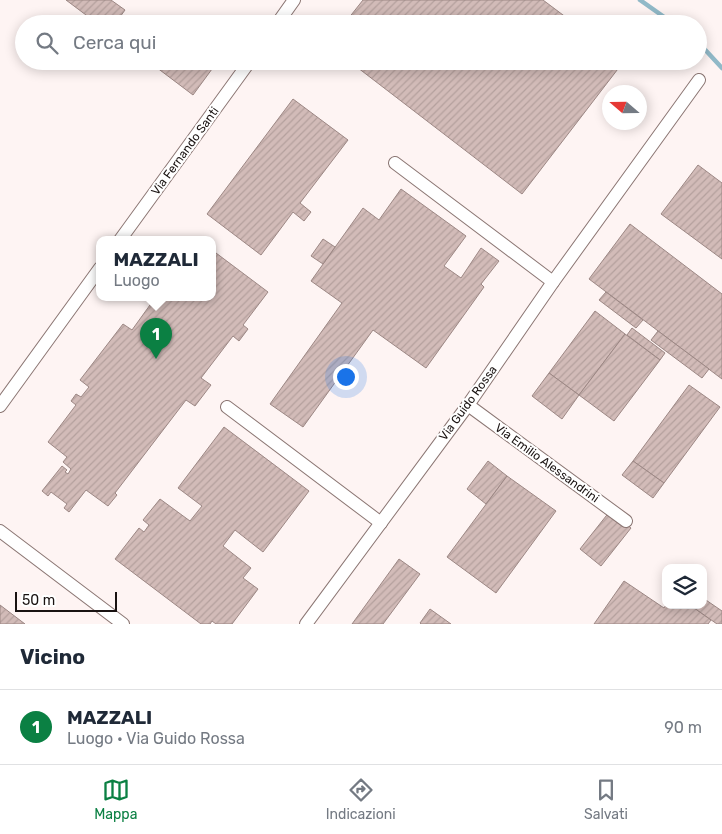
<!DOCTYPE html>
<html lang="it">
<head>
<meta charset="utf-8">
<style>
  body { margin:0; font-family:Rubik,sans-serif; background:#f6f6f7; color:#1f2937 }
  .controls { position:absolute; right:15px; bottom:15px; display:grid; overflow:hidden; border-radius:10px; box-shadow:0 2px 12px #0003 }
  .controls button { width:45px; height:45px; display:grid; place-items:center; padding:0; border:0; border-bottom:1px solid #e0e1e3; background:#fff; color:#1f2937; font:25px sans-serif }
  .compass { position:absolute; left:602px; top:85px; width:45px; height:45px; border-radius:50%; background:#fff; box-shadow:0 2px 12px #0003; rotate:290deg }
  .scale { position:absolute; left:15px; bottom:12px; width:102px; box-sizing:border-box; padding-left:5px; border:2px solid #191211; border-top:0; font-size:14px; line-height:18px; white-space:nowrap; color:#191211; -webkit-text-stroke:4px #fff; paint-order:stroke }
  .you { position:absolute; left:345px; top:376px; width:18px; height:18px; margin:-12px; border:4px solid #fff; border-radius:50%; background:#1a73e8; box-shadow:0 0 0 8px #1a73e833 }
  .badge { display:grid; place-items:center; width:32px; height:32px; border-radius:50%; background:#0b8043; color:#fff; font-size:16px; font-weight:700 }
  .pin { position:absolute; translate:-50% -41px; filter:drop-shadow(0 1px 2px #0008) }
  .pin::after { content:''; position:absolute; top:26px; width:18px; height:15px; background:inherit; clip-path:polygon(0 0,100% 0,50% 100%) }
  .popup { position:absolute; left:96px; top:236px; width:120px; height:65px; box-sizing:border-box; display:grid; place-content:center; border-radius:10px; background:#fff; filter:drop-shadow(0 1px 4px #0005); font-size:16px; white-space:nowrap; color:#747a83 }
  .popup b { font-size:19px; color:#1f2937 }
  .popup::after { content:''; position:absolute; left:50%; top:100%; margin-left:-10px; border:10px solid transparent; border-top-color:#fff }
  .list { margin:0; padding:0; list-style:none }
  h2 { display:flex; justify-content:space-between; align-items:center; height:65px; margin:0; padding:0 20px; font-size:21px }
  h2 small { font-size:16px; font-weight:400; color:#747a83 }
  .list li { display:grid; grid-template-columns:32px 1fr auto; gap:15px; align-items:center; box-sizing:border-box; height:75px; padding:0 20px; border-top:1px solid #e0e1e3 }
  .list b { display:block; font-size:19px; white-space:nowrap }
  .list p { margin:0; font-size:16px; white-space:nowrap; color:#747a83 }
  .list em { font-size:16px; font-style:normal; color:#747a83 }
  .icon { flex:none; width:28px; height:28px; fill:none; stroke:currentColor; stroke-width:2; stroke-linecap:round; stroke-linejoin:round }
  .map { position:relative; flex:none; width:722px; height:624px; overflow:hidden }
  .search { position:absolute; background:#fff; box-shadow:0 2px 12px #0003; left:15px; right:15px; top:15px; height:55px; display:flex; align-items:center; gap:12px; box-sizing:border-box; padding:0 18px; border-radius:28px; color:#747a83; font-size:19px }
  .sheet { height:140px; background:#fff }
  nav { display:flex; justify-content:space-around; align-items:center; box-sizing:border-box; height:70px; border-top:1px solid #e0e1e3; background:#fff; font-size:14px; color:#747a83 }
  nav a { display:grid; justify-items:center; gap:2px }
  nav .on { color:#0b8043 }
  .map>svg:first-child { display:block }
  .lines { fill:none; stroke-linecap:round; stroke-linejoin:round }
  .stream { stroke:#91b9c8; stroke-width:4.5 }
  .building { fill:url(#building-hatch); stroke:#9c8784 }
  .minor-casing { stroke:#8b7673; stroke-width:14 }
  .minor { stroke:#fff; stroke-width:12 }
  .labels { text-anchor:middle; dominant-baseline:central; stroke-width:4; stroke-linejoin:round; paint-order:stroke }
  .street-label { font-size:12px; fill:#191211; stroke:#fff }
</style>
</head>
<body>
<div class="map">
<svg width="722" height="624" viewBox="0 0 722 624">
  <defs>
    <pattern id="building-hatch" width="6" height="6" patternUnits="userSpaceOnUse" patternTransform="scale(1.25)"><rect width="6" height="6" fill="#d2bbb8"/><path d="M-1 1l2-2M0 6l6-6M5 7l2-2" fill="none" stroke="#b4a09d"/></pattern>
  </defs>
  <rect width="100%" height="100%" fill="#fef4f3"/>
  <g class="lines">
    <!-- stream -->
    <g class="stream">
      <polyline points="640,0 674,24"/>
      <polyline points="698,42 722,68"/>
    </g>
  </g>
  <!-- building -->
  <g class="building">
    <polygon points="66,0 111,0 125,10 115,24 98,24"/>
    <polygon points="363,0 543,0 575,24 344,24"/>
    <polygon points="148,61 202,61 212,69 193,95"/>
    <polygon points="349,61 624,61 522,194"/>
    <polygon points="293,99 348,140 300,203 311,212 304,221 293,212 261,255 207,214"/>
    <polygon points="698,165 722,183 722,259 661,214"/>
    <polygon points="401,189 466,236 444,266 461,278 481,248 499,261 481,284 484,287 426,368 373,330 303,427 270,404 342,303 311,281 363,208 379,220"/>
    <polygon points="630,224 722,294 722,379 589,279"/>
    <polygon points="323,239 335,247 323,264 311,256"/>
    <polygon points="212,250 268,292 243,325 248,329 239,341 233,336 201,378 211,385 195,406 186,400 115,493 117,495 108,506 86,490 69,512 64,508 67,504 51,492 48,496 42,491 62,466 67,470 65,472 68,474 71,469 63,462 67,457 48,442 76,405 71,401 76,394 81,397 89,387 80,380 123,324 132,330 155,298 212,298"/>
    <polygon points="606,292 643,320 636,328 599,300"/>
    <polygon points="595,311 625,334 579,395 549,373"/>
    <polygon points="632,328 665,353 660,360 627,335"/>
    <polygon points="658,331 709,369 702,378 651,340"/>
    <polygon points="625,334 660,360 614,421 579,395"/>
    <polygon points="549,373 579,395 562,419 532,396"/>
    <polygon points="689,385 720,407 664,483 633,461"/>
    <polygon points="224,427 309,491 263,552 235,530 223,546 251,568 243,578 258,589 232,624 216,624 212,621 210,624 201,624 115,559 139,528 144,532 149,525 143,520 160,499 190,521 202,506 178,488"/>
    <polygon points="488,461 507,476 486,504 467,489"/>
    <polygon points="633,461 664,483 653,498 622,475"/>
    <polygon points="507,476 556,511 496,593 447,557"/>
    <polygon points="610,511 631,528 601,566 580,549"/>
    <polygon points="399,559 420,574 383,624 352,624"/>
    <polygon points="624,581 664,608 666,605 690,605 711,620 708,624 594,624"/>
    <polygon points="703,598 722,611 722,624 717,624 690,605 703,605"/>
    <polygon points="0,605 25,624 0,624"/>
    <polygon points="430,609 451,624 421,624 420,623"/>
  </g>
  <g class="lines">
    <defs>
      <g id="minor">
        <polyline points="277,24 294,0"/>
        <polyline points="395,163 553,282"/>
        <polyline points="120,240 250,61"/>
        <polyline points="468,405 626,521"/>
        <polyline points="0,406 100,268"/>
        <polyline points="227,407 381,523"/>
        <polyline points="0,531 123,624"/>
        <polyline points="306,624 468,405 553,282 699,80"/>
      </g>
    </defs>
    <!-- minor casing -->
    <use href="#minor" class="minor-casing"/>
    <!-- minor -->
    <use href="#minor" class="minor"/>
  </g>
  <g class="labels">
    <!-- street labels -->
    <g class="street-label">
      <text transform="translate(185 151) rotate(-54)">Via Fernando Santi</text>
      <text transform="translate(468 403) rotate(-54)">Via Guido Rossa</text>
      <text transform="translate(547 463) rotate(36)">Via Emilio Alessandrini</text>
    </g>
  </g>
</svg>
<div class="controls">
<button><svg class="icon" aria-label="layers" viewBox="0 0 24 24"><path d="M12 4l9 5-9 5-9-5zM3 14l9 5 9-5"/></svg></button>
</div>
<svg class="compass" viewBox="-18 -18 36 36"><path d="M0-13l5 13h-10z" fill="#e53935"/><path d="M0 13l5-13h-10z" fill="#747a83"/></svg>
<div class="scale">50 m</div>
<div class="you"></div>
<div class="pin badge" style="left:156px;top:359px">1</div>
<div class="popup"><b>MAZZALI</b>Luogo</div>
<div class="search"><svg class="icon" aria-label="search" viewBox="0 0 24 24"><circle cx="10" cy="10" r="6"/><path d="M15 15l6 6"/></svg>Cerca qui</div>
</div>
<section class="sheet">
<h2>Vicino<small></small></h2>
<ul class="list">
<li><span class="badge">1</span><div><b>MAZZALI</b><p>Luogo · Via Guido Rossa</p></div><em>90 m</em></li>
</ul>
</section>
<nav>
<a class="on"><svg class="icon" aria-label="map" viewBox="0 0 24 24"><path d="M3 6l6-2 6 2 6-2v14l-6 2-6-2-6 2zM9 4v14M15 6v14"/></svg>Mappa</a>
<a><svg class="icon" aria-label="directions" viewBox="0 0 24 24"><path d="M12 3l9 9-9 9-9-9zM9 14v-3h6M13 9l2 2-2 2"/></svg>Indicazioni</a>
<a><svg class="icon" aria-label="saved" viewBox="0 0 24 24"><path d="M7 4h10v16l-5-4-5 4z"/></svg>Salvati</a>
</nav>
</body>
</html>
